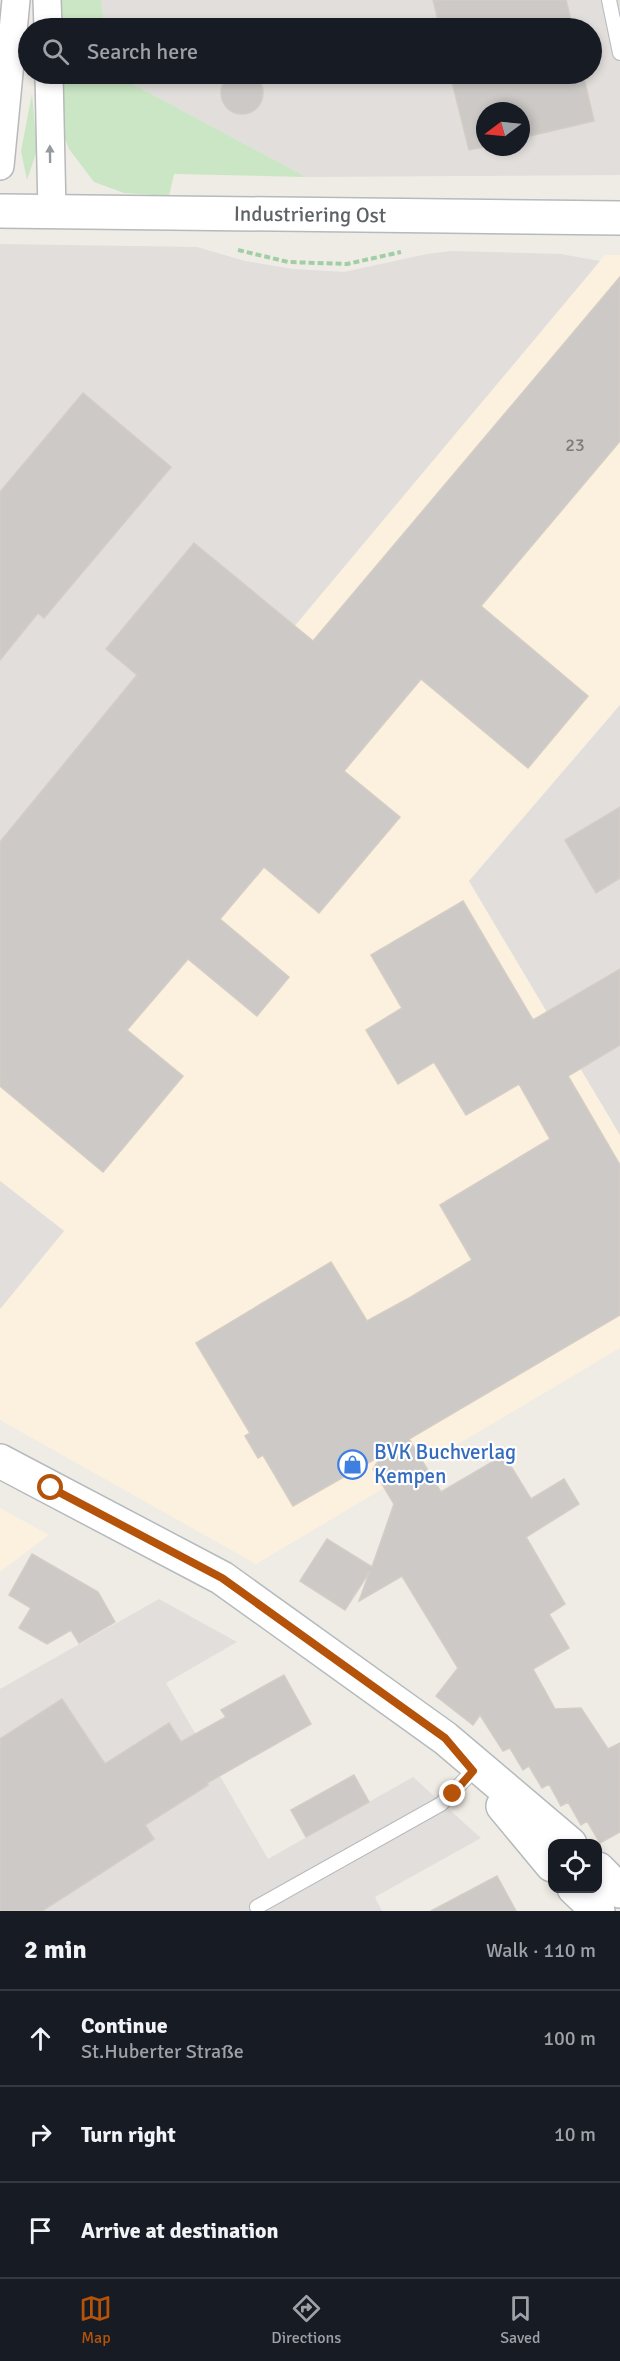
<!DOCTYPE html>
<html lang="en">
<head>
<meta charset="utf-8">
<style>
  body { margin:0; font-family:Signika,sans-serif; background:#242831; color:#f1f3f6 }
  .controls { position:absolute; right:18px; bottom:18px; display:grid; overflow:hidden; border-radius:12px; box-shadow:0 3px 9px #0003 }
  .controls button { width:54px; height:54px; display:grid; place-items:center; padding:0; border:0; border-bottom:2px solid #363941; background:#171b24; color:#f1f3f6; font:30px sans-serif }
  .compass { position:absolute; left:476px; top:102px; width:54px; height:54px; border-radius:50%; background:#171b24; box-shadow:0 3px 9px #0003; rotate:254deg }
  .stop { position:absolute; width:18px; height:18px; margin:-14px; border:4px solid #b45309; border-radius:50%; background:#fff }
  .stop.end { background:#b45309; border-color:#fff; box-shadow:0 2px 6px #0008 }
  .list { margin:0; padding:0; list-style:none }
  h2 { display:flex; justify-content:space-between; align-items:center; height:78px; margin:0; padding:0 24px; font-size:26px }
  h2 small { font-size:20px; font-weight:400; color:#9ea1a6 }
  .list li { display:grid; grid-template-columns:39px 1fr auto; gap:18px; align-items:center; box-sizing:border-box; height:96px; padding:0 24px; border-top:2px solid #363941 }
  .list b { display:block; font-size:22px; white-space:nowrap }
  .list p { margin:0; font-size:20px; white-space:nowrap; color:#9ea1a6 }
  .list em { font-size:20px; font-style:normal; color:#9ea1a6 }
  .icon { flex:none; width:33px; height:33px; fill:none; stroke:currentColor; stroke-width:2; stroke-linecap:round; stroke-linejoin:round }
  .map { position:relative; flex:none; width:620px; height:1911px; overflow:hidden }
  .search { position:absolute; background:#171b24; box-shadow:0 3px 9px #0003; left:18px; right:18px; top:18px; height:66px; display:flex; align-items:center; gap:15px; box-sizing:border-box; padding:0 21px; border-radius:33px; color:#9ea1a6; font-size:22px }
  .sheet { height:366px; background:#171b24 }
  nav { display:flex; justify-content:space-around; align-items:center; box-sizing:border-box; height:84px; border-top:2px solid #363941; background:#171b24; font-size:16px; color:#9ea1a6 }
  nav a { display:grid; justify-items:center; gap:3px }
  nav .on { color:#b45309 }
  .map>svg:first-child { display:block }
  .commercial { fill:#fcf0de }
  .industrial { fill:#e1dedb; fill-rule:evenodd }
  .green { fill:#cae6c4 }
  .building { fill:#cdc9c6; stroke:#d4cdc5; stroke-width:1.5 }
  .lines { fill:none; stroke-linecap:round; stroke-linejoin:round }
  .lane-casing { stroke:#b7b9bc; stroke-width:16 }
  .street-casing { stroke:#b7b9bc; stroke-width:30 }
  .secondary-casing { stroke:#b5babd; stroke-width:36 }
  .path { stroke:#a2cea6; stroke-width:4; stroke-dasharray:6 3; stroke-linecap:butt }
  .lane { stroke:#fff; stroke-width:14 }
  .street { stroke:#fff; stroke-width:27 }
  .secondary { stroke:#fff; stroke-width:33 }
  .oneway { fill:#969a9c }
  .route { stroke:#b45309; stroke-width:8 }
  .labels { text-anchor:middle; dominant-baseline:central; stroke-width:4.5; stroke-linejoin:round; paint-order:stroke }
  .number-label { font-size:18px; fill:#7a7c7e }
  .street-label { font-size:21px; fill:#5e6366; stroke:#fff }
  .shop-label { font-size:21px; fill:#366cbe; stroke:#fff; text-anchor:start }
</style>
</head>
<body>
<div class="map">
<svg width="620" height="1911" viewBox="0 0 620 1911">
  <rect width="100%" height="100%" fill="#efece6"/>
  <!-- commercial -->
  <g class="commercial">
    <polygon points="605,255 620,255 620,705 469,881 620,1135 620,1348 256,1564 0,1420 0,1309 64,1231 0,1181 0,978"/>
    <polygon points="0,1508 49,1535 0,1572"/>
  </g>
  <!-- industrial -->
  <g class="industrial">
    <path d="M101,0H620V175L306,177L114,74H592V28H105ZM485,111H521V147H485Z"/>
    <polygon points="0,244 197,247 245,261 293,269 344,272 427,254 451,251 561,254 600,261 0,978"/>
    <polygon points="620,705 620,1135 469,881"/>
    <polygon points="0,1181 64,1231 0,1309"/>
    <polygon points="159,1599 237,1642 166,1683 268,1859 413,1777 481,1838 375,1897 382,1911 0,1911 0,1689"/>
  </g>
  <!-- green -->
  <g class="green">
    <polygon points="60,0 101,0 105,28 60,28"/>
    <polygon points="60,74 114,74 306,177 174,174 169,196 124,193 94,182 69,149 60,125"/>
    <polygon points="32,94 37,150 27,180 21,151"/>
  </g>
  <!-- building -->
  <g class="building">
    <polygon points="433,0 566,0 573,28 440,28"/>
    <circle cx="242" cy="93" r="21"/>
    <polygon points="450,74 583,74 594,121 521,138 521,111 485,111 485,147 469,150"/>
    <polygon points="620,277 620,441 481,606 588,696 528,768 421,679 344,771 400,817 319,913 264,867 220,919 289,977 257,1016 188,959 127,1030 183,1076 103,1172 0,1086 0,842 137,675 106,649 194,543 313,641"/>
    <polygon points="83,393 171,467 44,618 38,613 0,660 0,492"/>
    <polygon points="620,807 620,878 596,893 565,840"/>
    <polygon points="463,901 533,1020 620,969 620,1045 568,1076 620,1165 620,1315 409,1439 441,1492 504,1455 531,1499 564,1479 579,1504 526,1537 565,1604 549,1614 569,1648 533,1669 555,1709 581,1708 608,1749 620,1743 620,1832 600,1843 587,1821 581,1825 568,1802 561,1806 549,1784 542,1788 529,1766 523,1770 510,1748 503,1751 480,1715 473,1725 436,1696 458,1668 402,1576 359,1601 370,1571 345,1610 300,1581 327,1539 372,1567 394,1504 373,1469 382,1455 293,1506 263,1455 258,1458 245,1436 250,1433 196,1343 331,1262 367,1321 411,1297 472,1260 440,1205 550,1139 519,1084 466,1115 434,1062 398,1084 366,1030 402,1008 371,955"/>
    <polygon points="32,1554 98,1592 115,1622 79,1643 71,1630 47,1644 19,1628 31,1608 9,1595"/>
    <polygon points="284,1675 311,1724 207,1783 208,1785 145,1825 154,1839 42,1911 0,1911 0,1739 62,1699 105,1764 169,1723 181,1742 226,1717 221,1710"/>
    <polygon points="354,1775 369,1802 306,1837 291,1810"/>
    <polygon points="497,1876 516,1911 431,1911"/>
  </g>
  <g class="lines">
    <defs>
      <g id="lane">
        <polyline points="609,0 620,53"/>
        <polyline points="257,1907 441,1804 473,1771 476,1764"/>
      </g>
      <g id="street">
        <polyline points="47,0 48,28"/>
        <polyline points="49,74 52,212"/>
        <polyline points="0,166 16,0"/>
      </g>
      <g id="secondary">
        <path id="s1" d="M0,211L620,218"/>
        <polyline points="0,1461 222,1578 445,1738 570,1844"/>
        <polyline points="503,1806 552,1865"/>
        <polyline points="598,1869 620,1891"/>
        <polyline points="574,1888 598,1911"/>
      </g>
    </defs>
    <!-- lane casing -->
    <use href="#lane" class="lane-casing"/>
    <!-- street casing -->
    <use href="#street" class="street-casing"/>
    <!-- secondary casing -->
    <use href="#secondary" class="secondary-casing"/>
    <!-- path -->
    <polyline class="path" points="238,250 288,262 347,264 401,252"/>
    <!-- lane -->
    <use href="#lane" class="lane"/>
    <!-- street -->
    <use href="#street" class="street"/>
    <!-- secondary -->
    <use href="#secondary" class="secondary"/>
  </g>
  <!-- one-way arrows -->
  <defs><path id="oneway-solid" d="M-6-.8H1V-3.2L6.5 0L1 3.2V.8H-6Z" transform="scale(1.5)"/></defs>
  <use class="oneway" href="#oneway-solid" transform="translate(50 154) rotate(-91)"/>
  <g class="lines">
    <!-- route -->
    <polyline class="route" points="51,1488 222,1578 445,1738 473,1771 453,1794"/>
  </g>
  <!-- icons -->
  <defs>
    <symbol id="shop-ring" viewBox="-11 -11 22 22"><circle r="9.5" fill="#fff" stroke="#3f7fe0" stroke-width="1.5"/><path d="M-5-2.5h2.3a2.7 3.5 0 0 1 5.4 0H5L5.5 6h-11ZM-1.5-2.5h3a1.5 2.3 0 0 0-3 0Z" fill="#3f7fe0"/></symbol>
  </defs>
  <g fill-rule="evenodd">
    <use href="#shop-ring" x="336" y="1448" width="33" height="33"/>
  </g>
  <g class="labels">
    <!-- number labels -->
    <g class="number-label">
      <text x="575" y="445">23</text>
    </g>
    <!-- street labels -->
    <g class="street-label">
      <text stroke="none"><textPath href="#s1" startOffset="310">Industriering Ost</textPath></text>
    </g>
    <!-- shop labels -->
    <g class="shop-label">
      <text x="374" y="1452">BVK Buchverlag<tspan x="374" dy="24">Kempen</tspan></text>
    </g>
  </g>
</svg>
<div class="controls">
<button><svg class="icon" aria-label="locate" viewBox="0 0 24 24"><circle cx="12" cy="12" r="6"/><path d="M12 2v4M12 18v4M2 12h4M18 12h4"/></svg></button>
</div>
<svg class="compass" viewBox="-18 -18 36 36"><path d="M0-13l5 13h-10z" fill="#e53935"/><path d="M0 13l5-13h-10z" fill="#9ea1a6"/></svg>
<div class="stop" style="left:51px;top:1488px"></div>
<div class="stop end" style="left:453px;top:1794px"></div>
<div class="search"><svg class="icon" aria-label="search" viewBox="0 0 24 24"><circle cx="10" cy="10" r="6"/><path d="M15 15l6 6"/></svg>Search here</div>
</div>
<section class="sheet">
<h2>2 min<small>Walk · 110 m</small></h2>
<ul class="list">
<li><svg class="icon" aria-label="ahead" viewBox="0 0 24 24"><path d="M12 20V5M6 11l6-6 6 6"/></svg><div><b>Continue</b><p>St.Huberter Straße</p></div><em>100 m</em></li>
<li><svg class="icon" aria-label="right" viewBox="0 0 24 24"><path d="M7 20v-9h11M14 6l5 5-5 5"/></svg><div><b>Turn right</b></div><em>10 m</em></li>
<li><svg class="icon" aria-label="arrive" viewBox="0 0 24 24"><path d="M6 21V4h12l-3 4 3 4H6"/></svg><div><b>Arrive at destination</b></div></li>
</ul>
</section>
<nav>
<a class="on"><svg class="icon" aria-label="map" viewBox="0 0 24 24"><path d="M3 6l6-2 6 2 6-2v14l-6 2-6-2-6 2zM9 4v14M15 6v14"/></svg>Map</a>
<a><svg class="icon" aria-label="directions" viewBox="0 0 24 24"><path d="M12 3l9 9-9 9-9-9zM9 14v-3h6M13 9l2 2-2 2"/></svg>Directions</a>
<a><svg class="icon" aria-label="saved" viewBox="0 0 24 24"><path d="M7 4h10v16l-5-4-5 4z"/></svg>Saved</a>
</nav>
</body>
</html>
